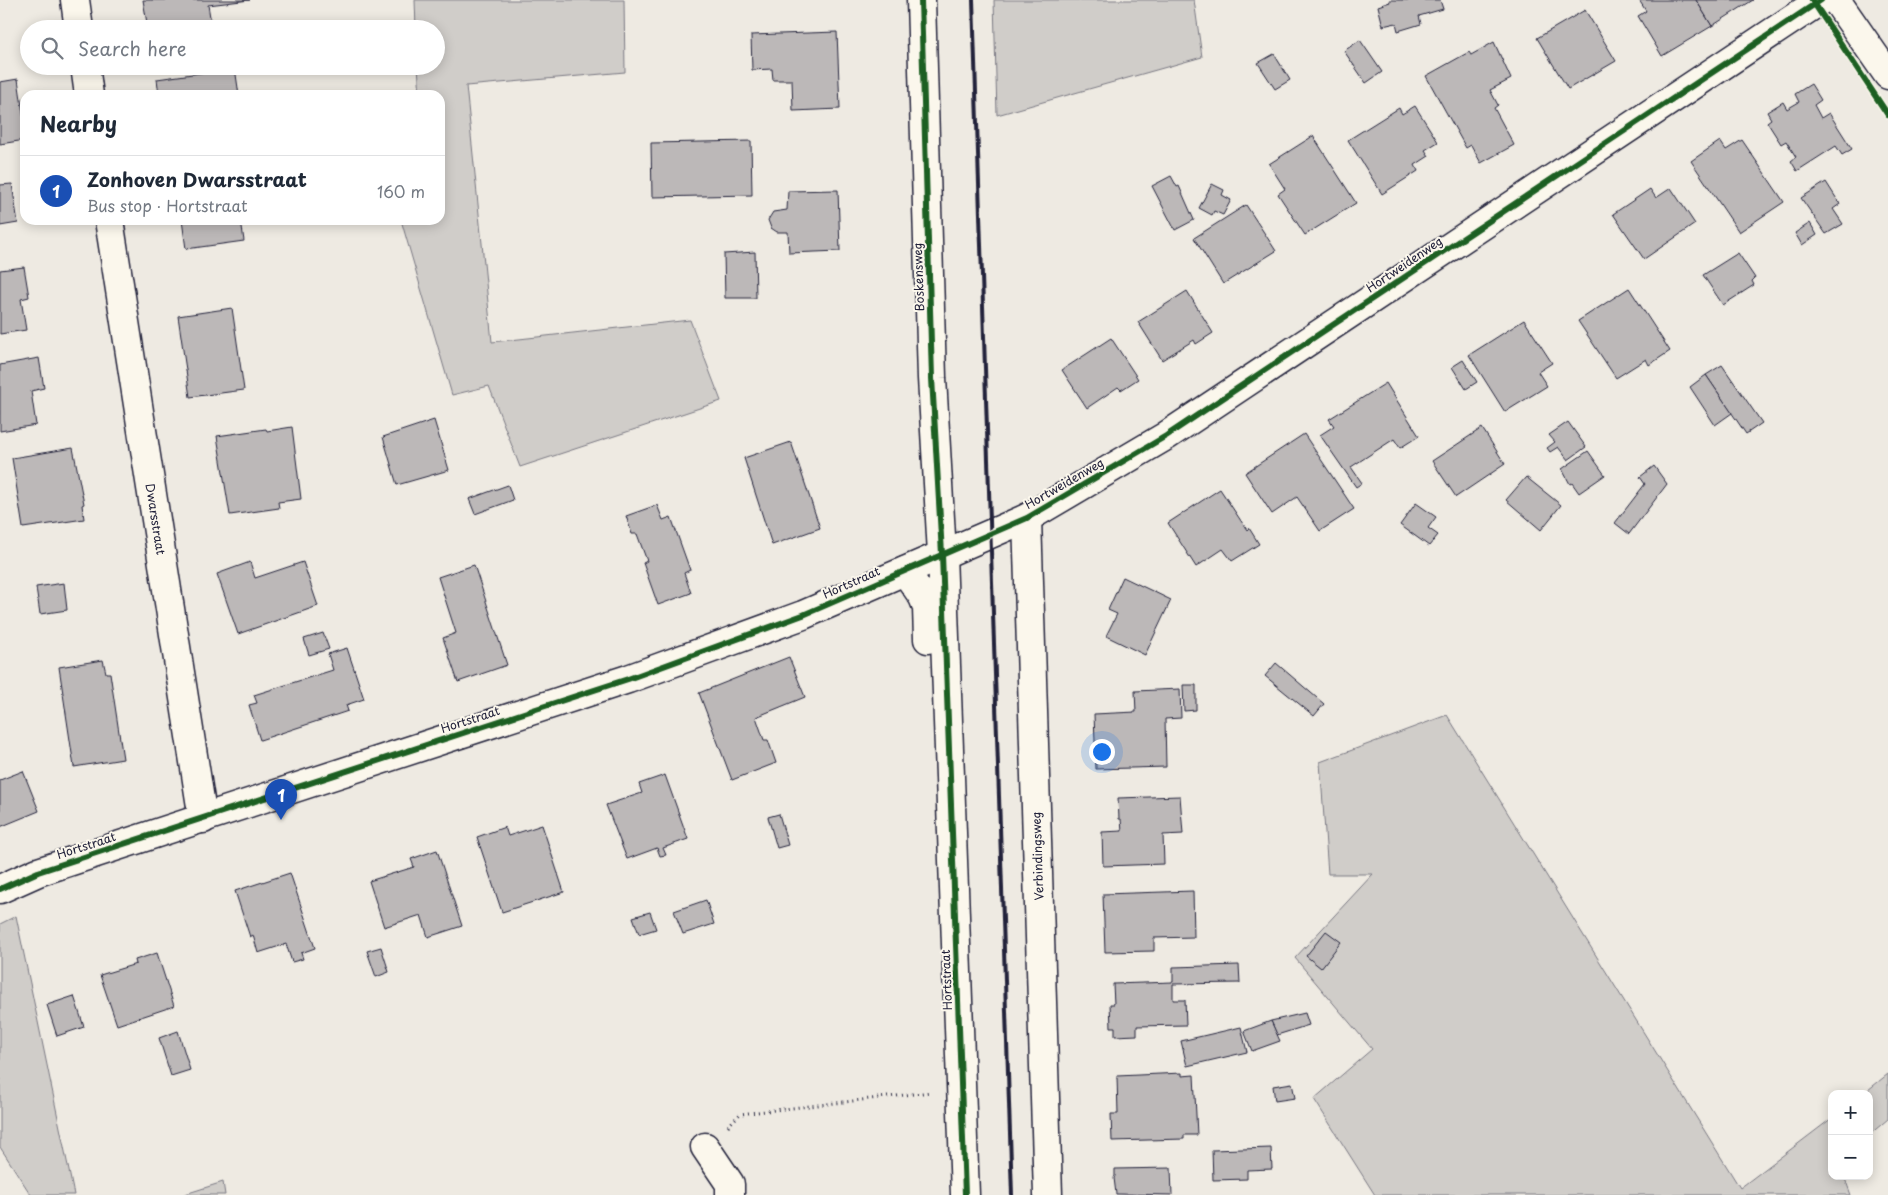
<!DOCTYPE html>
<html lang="en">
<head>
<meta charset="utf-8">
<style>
  body { margin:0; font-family:"Playpen Sans",sans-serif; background:#f2f2f3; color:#1f2937 }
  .controls { position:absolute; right:15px; bottom:15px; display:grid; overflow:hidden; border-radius:10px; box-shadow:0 2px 12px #0003 }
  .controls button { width:45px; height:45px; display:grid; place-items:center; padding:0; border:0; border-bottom:1px solid #e0e1e3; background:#fff; color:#1f2937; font:25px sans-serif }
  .you { position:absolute; left:1101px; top:751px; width:18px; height:18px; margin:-12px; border:4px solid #fff; border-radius:50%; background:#1a73e8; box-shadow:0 0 0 8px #1a73e833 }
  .badge { display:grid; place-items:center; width:32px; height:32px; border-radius:50%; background:#d1495b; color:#fff; font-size:16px; font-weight:700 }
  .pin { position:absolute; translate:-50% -41px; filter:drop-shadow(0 1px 2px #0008) }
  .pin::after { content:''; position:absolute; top:26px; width:18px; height:15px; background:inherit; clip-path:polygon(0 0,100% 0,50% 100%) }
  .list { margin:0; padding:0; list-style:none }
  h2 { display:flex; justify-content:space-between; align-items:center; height:65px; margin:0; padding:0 20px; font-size:21px }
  h2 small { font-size:16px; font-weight:400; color:#747a83 }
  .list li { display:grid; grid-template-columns:32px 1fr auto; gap:15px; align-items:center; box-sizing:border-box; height:70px; padding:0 20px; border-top:1px solid #e0e1e3 }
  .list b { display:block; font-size:19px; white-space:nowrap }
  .list p { margin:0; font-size:16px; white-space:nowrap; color:#747a83 }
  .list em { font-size:16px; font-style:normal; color:#747a83 }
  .icon { flex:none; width:28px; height:28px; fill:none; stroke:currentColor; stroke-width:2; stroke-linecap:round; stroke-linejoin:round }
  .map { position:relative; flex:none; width:1888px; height:1195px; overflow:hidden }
  .search { position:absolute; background:#fff; box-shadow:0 2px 12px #0003; left:20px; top:20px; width:425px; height:55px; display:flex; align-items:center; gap:12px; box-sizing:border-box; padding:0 18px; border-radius:28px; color:#747a83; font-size:19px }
  .panel { position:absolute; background:#fff; box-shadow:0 2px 12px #0003; left:20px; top:90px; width:425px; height:135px; border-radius:15px }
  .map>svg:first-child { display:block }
  .green { fill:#d0cdc9; stroke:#797882 }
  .building { fill:#bcb8b8; stroke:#22223b }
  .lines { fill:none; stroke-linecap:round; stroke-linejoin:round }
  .minor-casing { stroke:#22223b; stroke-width:31 }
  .tertiary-casing { stroke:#22223b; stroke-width:31 }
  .path { stroke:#22223b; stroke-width:3; stroke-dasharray:1 4; stroke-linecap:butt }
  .minor { stroke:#fbf7ec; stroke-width:28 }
  .tertiary { stroke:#fbf7ec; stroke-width:28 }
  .rail { stroke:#22223b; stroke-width:4 }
  .cycleway-casing { stroke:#fbf7ec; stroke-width:9 }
  .cycleway { stroke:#1b5e20; stroke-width:6 }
  .labels { text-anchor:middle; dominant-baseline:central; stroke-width:4; stroke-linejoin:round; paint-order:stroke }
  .street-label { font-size:12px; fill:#22223b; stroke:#fbf7ec }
</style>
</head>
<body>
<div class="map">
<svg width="1888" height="1195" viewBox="0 0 1888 1195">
  <rect width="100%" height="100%" fill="#eeeae2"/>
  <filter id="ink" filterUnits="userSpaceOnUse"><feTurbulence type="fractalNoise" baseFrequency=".02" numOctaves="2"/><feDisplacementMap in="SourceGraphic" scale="10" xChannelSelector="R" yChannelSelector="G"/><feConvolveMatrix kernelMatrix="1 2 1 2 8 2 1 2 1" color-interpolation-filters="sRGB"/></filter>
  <g filter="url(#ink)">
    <!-- green -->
    <g class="green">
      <polygon points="415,0 624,0 625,72 466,86 492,342 690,320 721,401 520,467 489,386 452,395 401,220 440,220 440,95 420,95 418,66 436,66 436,29 416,29"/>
      <polygon points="994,0 1194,0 1202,57 997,115"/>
      <polygon points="1447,715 1740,1188 1832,1118 1832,1176 1844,1176 1851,1195 1375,1195 1314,1099 1372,1049 1295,958 1373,874 1328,874 1320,762"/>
      <polygon points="16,916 74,1195 31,1195 0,1147 0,924"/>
      <polygon points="1888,1074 1888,1119 1869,1135 1869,1094 1863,1094"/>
      <polygon points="223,1182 225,1195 182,1195"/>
    </g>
    <!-- building -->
    <g class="building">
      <polygon points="143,0 250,0 208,5 212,29 148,29"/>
      <polygon points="1389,0 1440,0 1443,9 1419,16 1421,24 1398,31 1396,23 1383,26 1378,6 1390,2"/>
      <polygon points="1639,0 1696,0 1712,26 1662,56 1638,16 1646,11"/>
      <polygon points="1696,0 1753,0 1712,26"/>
      <polygon points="1585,10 1616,61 1568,89 1537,38"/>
      <polygon points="837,32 840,109 793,111 792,80 773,80 772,69 752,70 751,35"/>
      <polygon points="1360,40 1382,72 1366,83 1344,51"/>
      <polygon points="1494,42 1511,79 1490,90 1498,105 1494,108 1514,145 1481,163 1471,145 1466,148 1426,76 1469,52 1471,55"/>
      <polygon points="1274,54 1290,80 1275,89 1258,63"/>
      <polygon points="235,68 239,95 159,95 157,79"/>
      <polygon points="18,79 25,127 25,140 0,144 0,82"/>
      <polygon points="1811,84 1821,100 1814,105 1821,118 1829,113 1852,149 1842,155 1836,146 1797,171 1791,161 1796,157 1786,141 1781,144 1767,122 1771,119 1767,112 1783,102 1787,109 1799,102 1795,94"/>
      <polygon points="1415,106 1438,142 1425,150 1429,156 1415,165 1418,171 1382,194 1348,140 1399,108 1402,114"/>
      <polygon points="1313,136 1356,203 1305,235 1278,194 1285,189 1269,164"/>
      <polygon points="1742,140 1784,202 1739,232 1691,161 1720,141 1726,150"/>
      <polygon points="751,141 752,195 652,197 651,143"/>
      <polygon points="1171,176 1177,187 1179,186 1194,220 1175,230 1152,186"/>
      <polygon points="1826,182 1840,204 1833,209 1843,224 1826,234 1801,198"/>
      <polygon points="12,184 18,223 0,226 0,185"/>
      <polygon points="1212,184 1224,190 1222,195 1231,200 1223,215 1214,211 1212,215 1199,208"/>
      <polygon points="1671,188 1695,224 1644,259 1613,214 1650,189 1656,198"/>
      <polygon points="838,190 840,251 789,253 788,232 777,232 771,228 768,220 773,212 787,210 788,191"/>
      <polygon points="1246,205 1276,251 1223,284 1194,238"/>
      <polygon points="182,220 241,220 244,241 186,249"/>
      <polygon points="1810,223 1817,235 1802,245 1795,233"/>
      <polygon points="755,252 756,298 725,298 724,254"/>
      <polygon points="1738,253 1755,278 1752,281 1754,285 1723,305 1703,275"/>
      <polygon points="24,267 29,297 21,299 26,330 0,334 0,270"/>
      <polygon points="1629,288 1670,351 1649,365 1646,359 1616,378 1578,321"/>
      <polygon points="1187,291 1213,333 1196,344 1194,340 1162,360 1138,322"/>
      <polygon points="232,308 244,390 190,397 178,316"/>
      <polygon points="1524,320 1552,363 1538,372 1547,386 1505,412 1469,355"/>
      <polygon points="1111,338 1138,379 1121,390 1118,387 1087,408 1062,370"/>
      <polygon points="39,358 44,388 31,391 36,425 0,431 0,365"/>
      <polygon points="1463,360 1477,382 1466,389 1452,367"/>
      <polygon points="1722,365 1762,423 1746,434 1706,375"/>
      <polygon points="1706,375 1732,413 1715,425 1690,387"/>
      <polygon points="1386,383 1419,436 1400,448 1394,439 1351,467 1362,483 1356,487 1320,435 1334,426 1329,419"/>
      <polygon points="434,420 449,470 397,485 383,437"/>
      <polygon points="1568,422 1586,447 1568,460 1558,447 1550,452 1547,448 1555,442 1549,435"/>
      <polygon points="292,427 301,499 278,502 279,508 230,515 217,436 266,429 267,431"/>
      <polygon points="1482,428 1505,464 1456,497 1432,461"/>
      <polygon points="1304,434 1354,509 1320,531 1297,497 1272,514 1245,473"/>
      <polygon points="791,442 820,528 772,545 744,458"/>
      <polygon points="73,448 84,504 82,505 84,519 23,528 12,458"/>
      <polygon points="1588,451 1605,475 1579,493 1572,483 1570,484 1562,469"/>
      <polygon points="1654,466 1667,484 1629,534 1615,523 1645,484 1640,477"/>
      <polygon points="1526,477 1561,505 1541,530 1506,500"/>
      <polygon points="508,485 513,500 475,514 469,499"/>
      <polygon points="1220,489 1247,530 1249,528 1259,544 1232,561 1223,549 1196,567 1168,523"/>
      <polygon points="1416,503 1436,517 1428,528 1438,535 1429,546 1400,525"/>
      <polygon points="657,505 663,520 671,517 690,570 684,573 691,593 658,605 643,563 647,561 637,534 632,534 626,516"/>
      <polygon points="250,562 255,578 303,562 318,606 238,634 217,574"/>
      <polygon points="474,565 507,665 458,682 443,638 456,633 438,577"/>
      <polygon points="1123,577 1171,600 1145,655 1106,636 1117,614 1108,610"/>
      <polygon points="64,583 67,610 40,614 36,587"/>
      <polygon points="323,633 329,649 309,655 304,639"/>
      <polygon points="347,648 364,699 346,705 348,711 260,740 249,705 257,703 254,695 333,670 328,654"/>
      <polygon points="789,657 805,697 756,717 764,740 768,740 776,763 732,780 699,693"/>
      <polygon points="103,660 106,673 110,673 123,759 74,767 59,667"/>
      <polygon points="1276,663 1324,704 1314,716 1265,676"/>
      <polygon points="1183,685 1196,685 1196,710 1184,711"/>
      <polygon points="1180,689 1181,718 1165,719 1166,767 1096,769 1094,714 1136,712 1135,691"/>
      <polygon points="23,771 39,811 0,827 0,780"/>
      <polygon points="665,775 688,839 663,848 666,855 660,856 657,848 627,859 606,805 642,793 639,784"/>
      <polygon points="1180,796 1183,834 1163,835 1164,864 1103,866 1102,832 1122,831 1121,819 1119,819 1118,798"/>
      <polygon points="779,814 788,845 777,848 768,817"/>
      <polygon points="542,825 564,892 502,912 477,837 505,827 508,836"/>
      <polygon points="437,850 462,926 428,937 421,915 384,927 369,881 414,867 411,859"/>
      <polygon points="290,873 315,948 301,953 303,959 292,962 286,944 258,953 253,935 250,937 235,891"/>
      <polygon points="1193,891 1194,937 1154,938 1154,951 1105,952 1103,894"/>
      <polygon points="706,900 714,924 683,934 674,911"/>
      <polygon points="650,912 656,929 639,934 633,917"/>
      <polygon points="1326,931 1341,942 1321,968 1306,956"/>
      <polygon points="381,947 389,972 376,977 367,951"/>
      <polygon points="157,953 174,1006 117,1025 100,975 136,964 135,960"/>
      <polygon points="1239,965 1240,983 1173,984 1173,1000 1185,1000 1186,1025 1137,1026 1137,1035 1115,1036 1115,1027 1111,1027 1110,1004 1114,1004 1113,984 1173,982 1173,967"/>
      <polygon points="74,996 84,1027 57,1036 47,1005"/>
      <polygon points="1305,1013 1309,1025 1277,1035 1271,1021"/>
      <polygon points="1271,1021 1280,1041 1252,1051 1244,1031"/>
      <polygon points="1241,1027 1247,1052 1187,1066 1181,1041"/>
      <polygon points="178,1031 190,1070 171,1076 159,1038"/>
      <polygon points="1182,1073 1182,1076 1194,1075 1197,1135 1184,1135 1184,1139 1112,1141 1111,1114 1118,1114 1117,1076"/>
      <polygon points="1292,1083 1295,1098 1275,1101 1273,1086"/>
      <polygon points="1271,1148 1272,1169 1247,1170 1247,1179 1213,1180 1212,1150"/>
      <polygon points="1171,1168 1172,1195 1116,1194 1114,1178 1115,1176 1115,1169"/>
    </g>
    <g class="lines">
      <defs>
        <g id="minor">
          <polyline points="75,0 79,29"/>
          <polyline points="921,0 932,378 942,554 965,1195"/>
          <polyline points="85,66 89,95"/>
          <polyline points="109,220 203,819"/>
          <polyline points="1027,518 1048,1195"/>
          <polyline points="905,571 923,597 927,607 928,639"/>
          <polyline points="0,889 38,872 628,679 803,615 1027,518 1166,436 1821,0"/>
          <polyline points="705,1147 730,1184 730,1195"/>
        </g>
        <polyline id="tertiary" points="1836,0 1888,75"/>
      </defs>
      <!-- minor casing -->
      <use href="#minor" class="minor-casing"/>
      <!-- tertiary casing -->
      <use href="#tertiary" class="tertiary-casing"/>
      <!-- path -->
      <polyline class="path" points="728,1126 740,1114 931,1092"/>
      <!-- minor -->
      <use href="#minor" class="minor"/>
      <!-- tertiary -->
      <use href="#tertiary" class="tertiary"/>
      <!-- rail -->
      <polyline class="rail" points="973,0 1012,1195"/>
      <defs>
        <g id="cycleway">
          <polyline points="921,0 932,378 942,554 965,1195"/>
          <polyline points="1812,0 1888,115"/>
          <polyline points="0,889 38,872 628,679 803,615 1027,518 1166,436 1821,0"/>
        </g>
      </defs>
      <!-- cycleway casing -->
      <use href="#cycleway" class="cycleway-casing"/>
      <!-- cycleway -->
      <use href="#cycleway" class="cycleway"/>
    </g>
  </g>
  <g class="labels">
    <!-- street labels -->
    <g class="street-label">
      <text transform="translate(1404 264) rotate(-34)">Hortweidenweg</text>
      <text transform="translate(918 277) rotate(-92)">Boskensweg</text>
      <text transform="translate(1064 483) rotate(-30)">Hortweidenweg</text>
      <text transform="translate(156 519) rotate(81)">Dwarsstraat</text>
      <text transform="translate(851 582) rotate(-24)">Hortstraat</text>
      <text transform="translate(470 719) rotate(-18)">Hortstraat</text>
      <text transform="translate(86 845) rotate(-18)">Hortstraat</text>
      <text transform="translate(1037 856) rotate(-92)">Verbindingsweg</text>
      <text transform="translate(946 980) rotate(-92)">Hortstraat</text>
    </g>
  </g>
</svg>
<div class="controls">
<button>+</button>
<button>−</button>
</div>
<div class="you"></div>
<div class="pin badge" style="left:281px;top:820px;background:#1a4fb4">1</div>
<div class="search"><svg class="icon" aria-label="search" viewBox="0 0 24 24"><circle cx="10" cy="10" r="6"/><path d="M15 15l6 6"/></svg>Search here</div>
<section class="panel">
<h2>Nearby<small></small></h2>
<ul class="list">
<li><span class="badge" style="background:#1a4fb4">1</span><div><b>Zonhoven Dwarsstraat</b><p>Bus stop · Hortstraat</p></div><em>160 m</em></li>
</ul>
</section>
</div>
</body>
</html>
